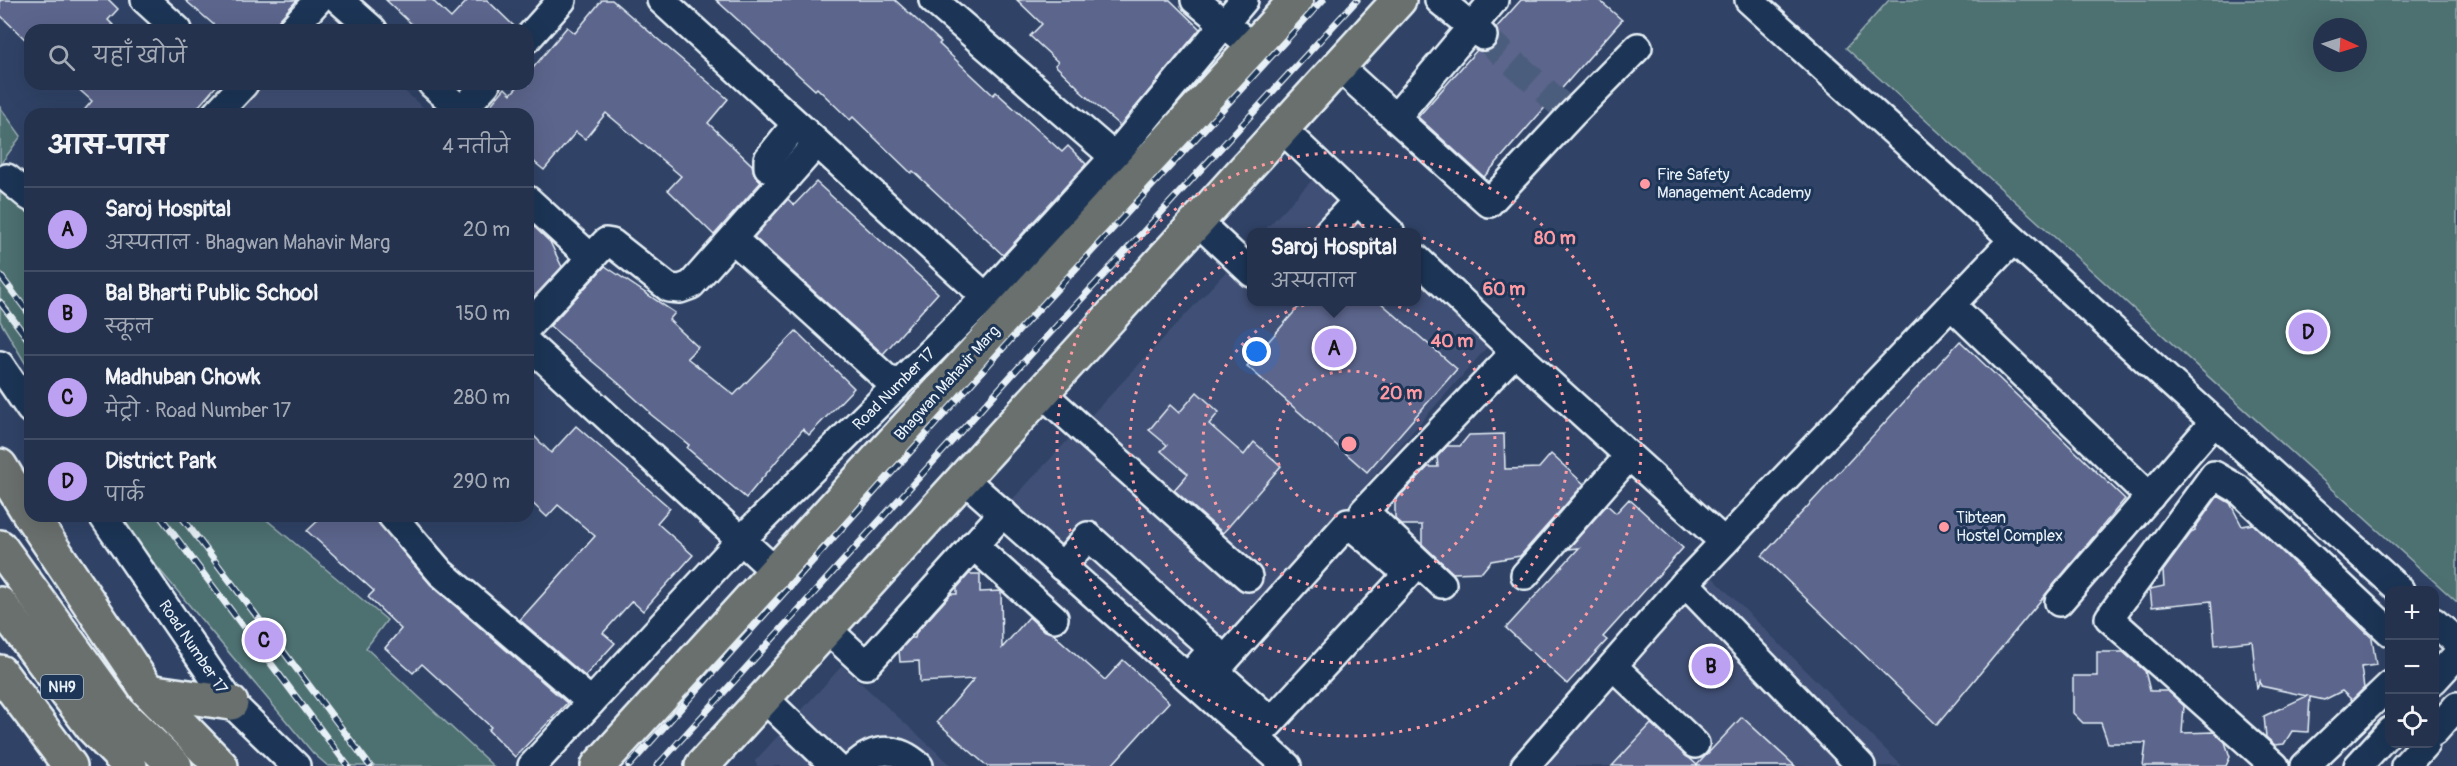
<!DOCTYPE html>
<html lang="hi">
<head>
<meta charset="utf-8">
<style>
  body { margin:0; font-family:Pangolin,"Playpen Sans Deva",sans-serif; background:#2c3a54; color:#f1f3f6 }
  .controls { position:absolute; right:18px; bottom:18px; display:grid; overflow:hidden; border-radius:12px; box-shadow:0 6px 24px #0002 }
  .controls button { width:54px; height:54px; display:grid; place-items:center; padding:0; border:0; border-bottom:2px solid #414d65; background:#24324d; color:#f1f3f6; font:30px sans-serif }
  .compass { position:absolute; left:2313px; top:18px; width:54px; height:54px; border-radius:50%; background:#24324d; box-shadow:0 6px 24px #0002; rotate:94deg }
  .you { position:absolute; left:1257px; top:352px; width:21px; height:21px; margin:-15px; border:4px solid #fff; border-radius:50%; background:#1a73e8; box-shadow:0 0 0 9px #1a73e833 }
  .badge { display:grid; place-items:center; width:39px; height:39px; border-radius:50%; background:#bca0f2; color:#111; font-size:20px; font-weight:700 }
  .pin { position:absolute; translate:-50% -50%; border:3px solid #fff; box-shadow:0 2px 6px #0006 }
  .popup { position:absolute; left:1247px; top:228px; width:174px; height:78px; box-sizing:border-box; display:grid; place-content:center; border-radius:12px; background:#24324d; filter:drop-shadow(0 2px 4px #0005); font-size:20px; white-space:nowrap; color:#a3aab6 }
  .popup b { font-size:22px; color:#f1f3f6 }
  .popup::after { content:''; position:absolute; left:50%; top:100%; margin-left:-12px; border:12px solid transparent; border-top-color:#24324d }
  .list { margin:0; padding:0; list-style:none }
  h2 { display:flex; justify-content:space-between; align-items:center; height:78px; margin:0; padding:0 24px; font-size:26px }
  h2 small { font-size:20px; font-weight:400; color:#a3aab6 }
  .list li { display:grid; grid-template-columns:39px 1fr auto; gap:18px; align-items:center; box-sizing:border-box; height:84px; padding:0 24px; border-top:2px solid #414d65 }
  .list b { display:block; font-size:22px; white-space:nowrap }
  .list p { margin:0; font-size:20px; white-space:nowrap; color:#a3aab6 }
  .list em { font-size:20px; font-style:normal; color:#a3aab6 }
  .icon { flex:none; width:33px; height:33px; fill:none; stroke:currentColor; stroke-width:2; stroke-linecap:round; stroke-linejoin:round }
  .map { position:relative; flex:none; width:2457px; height:766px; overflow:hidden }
  .search { position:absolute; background:#24324d; box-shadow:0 6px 24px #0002; left:24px; top:24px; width:510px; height:66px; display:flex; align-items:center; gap:15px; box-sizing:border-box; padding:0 21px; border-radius:18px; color:#a3aab6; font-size:22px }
  .panel { position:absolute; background:#24324d; box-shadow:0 6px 24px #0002; left:24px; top:108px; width:510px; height:414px; border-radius:18px }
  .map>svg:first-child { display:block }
  .built { fill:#405075 }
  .green { fill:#4e7071; stroke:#9bb0b4; stroke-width:1.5; fill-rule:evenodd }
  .building { fill:#5c658c; stroke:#e8f1f8; stroke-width:1.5 }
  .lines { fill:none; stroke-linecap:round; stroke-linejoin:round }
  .minor-tunnel { stroke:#4c5d7d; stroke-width:27; stroke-dasharray:27 14; stroke-linecap:butt }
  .minor-casing { stroke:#e8f1f8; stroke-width:32 }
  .major-casing { stroke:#e8f1f8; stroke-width:38 }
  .highway-casing { stroke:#e8f1f8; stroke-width:38 }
  .minor { stroke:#1d3557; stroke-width:27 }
  .major { stroke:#6b706d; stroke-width:33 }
  .highway { stroke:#6b706d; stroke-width:33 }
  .rail-casing { stroke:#e8f1f8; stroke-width:7 }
  .rail { stroke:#1d3557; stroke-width:4.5; stroke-dasharray:14; stroke-linecap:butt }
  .ring { fill:none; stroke:#ff9aa2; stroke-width:3; stroke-dasharray:3 6 }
  .poi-dot { fill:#ff9aa2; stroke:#1d3557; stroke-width:2 }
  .labels { text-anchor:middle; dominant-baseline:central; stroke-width:6; stroke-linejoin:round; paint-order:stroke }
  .shield { fill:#1d3557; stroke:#abb9c8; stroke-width:1.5 }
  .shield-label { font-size:15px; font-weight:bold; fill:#e8f1f8 }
  .poi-label { font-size:16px; fill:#e8f1f8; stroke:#1d3557; text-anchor:start }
  .street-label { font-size:16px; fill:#e8f1f8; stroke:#1d3557 }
  .centre { fill:#ff9aa2; stroke:#1d3557; stroke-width:3 }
  .ring-label { font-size:18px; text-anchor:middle; font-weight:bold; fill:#ff9aa2; stroke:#1d3557; stroke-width:6; stroke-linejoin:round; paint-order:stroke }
</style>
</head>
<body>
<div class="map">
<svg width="2457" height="766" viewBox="0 0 2457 766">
  <rect width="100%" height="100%" fill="#304367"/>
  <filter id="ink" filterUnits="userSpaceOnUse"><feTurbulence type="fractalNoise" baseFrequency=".0167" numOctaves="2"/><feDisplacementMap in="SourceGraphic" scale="12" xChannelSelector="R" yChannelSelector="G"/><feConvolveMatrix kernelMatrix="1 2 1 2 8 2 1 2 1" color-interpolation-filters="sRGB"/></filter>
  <g filter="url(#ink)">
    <!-- built -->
    <g class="built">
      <polygon points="256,84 397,84 430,114 229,114"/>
      <polygon points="1317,175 1376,232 1263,232"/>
      <polygon points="1251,245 1252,302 1416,302 1417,272 1490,344 1204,668 1008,504"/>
      <polygon points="1701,566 1902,766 1541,766"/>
      <polygon points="842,666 952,766 757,766 755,761"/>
    </g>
    <!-- green -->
    <g class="green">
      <path d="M1889,0H2457V602L1846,48ZM2322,27H2358V63H2322Z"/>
      <polygon points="0,107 21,136 0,165"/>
      <polygon points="0,188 30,214 30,371 0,321"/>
      <polygon points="118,516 262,516 387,620 366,648 493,766 328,766 313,753 128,532"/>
    </g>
    <!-- building -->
    <g class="building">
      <polygon points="0,0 109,0 118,9 108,20 118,30 30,30 30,44 0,15"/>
      <polygon points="185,0 297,0 279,20 276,30 220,30"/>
      <polygon points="386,0 432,0 451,18 468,0 487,0 516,28 515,30 418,30"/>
      <polygon points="602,0 612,0 728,99 708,123 752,165 754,174 761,182 714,235 668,190 681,176 606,113 585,139 576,132 544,170 528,157 528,114 483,114 505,88 511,94 520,84 528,84 528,74 567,27 575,33"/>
      <polygon points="716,0 895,0 941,42 939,44 993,95 996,92 1062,152 1068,146 1086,164 1003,255 913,171 911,173 853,117 850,120 817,88 815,90"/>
      <polygon points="1017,0 1170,0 1200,29 1120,126 1080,91 1081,90 1055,65 1058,62 1030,36 1042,24"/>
      <polygon points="1521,0 1599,0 1622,20 1484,177 1418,117 1477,50 1488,51 1495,46 1499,38 1496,28"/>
      <polygon points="73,84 218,84 192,114 81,114 92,101"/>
      <polygon points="816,182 938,293 883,354 754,237 788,199 794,205"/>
      <polygon points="528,221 550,242 562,267 528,303"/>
      <polygon points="605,266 675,313 669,320 698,347 687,358 734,395 796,331 854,388 809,435 803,429 746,498 687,448 689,445 649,413 650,412 617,382 550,326"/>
      <polygon points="1303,302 1380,302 1457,369 1367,472 1247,366"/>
      <polygon points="1960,341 2125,499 1937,725 1762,556"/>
      <polygon points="1197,392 1219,412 1209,424 1244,455 1254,442 1281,466 1223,533 1174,490 1188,474 1161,451 1167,445 1149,430 1170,405 1179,413"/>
      <polygon points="576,426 670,508 657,523 693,555 643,611 632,601 603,633 615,643 585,676 520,620 595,536 558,505 547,517 528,499 528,430 551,453"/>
      <polygon points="1504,434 1505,469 1539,468 1551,454 1584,484 1520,556 1491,561 1482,572 1453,573 1422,544 1422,525 1402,525 1395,519 1395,501 1428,467 1438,467 1437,457 1447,446 1460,446 1469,435"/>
      <polygon points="2218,496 2230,503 2242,526 2253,524 2372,638 2376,665 2361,667 2364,688 2352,700 2342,691 2324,700 2310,697 2308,732 2292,731 2284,744 2275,745 2266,737 2264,716 2307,696 2261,686 2260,681 2257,689 2252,641 2215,645 2211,601 2152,607 2150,589 2164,586 2163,571 2191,533 2195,531 2195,528"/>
      <polygon points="1629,499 1683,548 1603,637 1607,640 1567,684 1506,628 1579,548 1568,549 1607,505 1616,513"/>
      <polygon points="323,516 373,516 431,585 567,703 515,757 488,730 491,727 422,664 413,673 385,648 401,629 368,597 374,591 307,531"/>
      <polygon points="969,574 980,574 980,592 1001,591 1002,648 1029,617 1043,630 1052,633 1105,680 1123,660 1169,702 1111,766 987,766 937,722 974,679 920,682 919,661 900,662 899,651 911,638 915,638 916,633 951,594 957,594 957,588"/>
      <polygon points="2097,652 2123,652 2145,671 2150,691 2168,691 2184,706 2182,733 2214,732 2225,742 2230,757 2226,766 2143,766 2146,743 2108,743 2101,723 2083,723 2073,713 2073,676 2097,676"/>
      <polygon points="1742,717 1795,766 1612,766 1651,724 1697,765"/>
    </g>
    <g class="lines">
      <!-- minor-tunnel -->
      <polyline class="minor-tunnel" points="1483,36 1561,105"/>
      <defs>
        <g id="minor">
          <polyline points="145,0 178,30"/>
          <polyline points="339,0 373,30"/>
          <polyline points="661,0 1000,310"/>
          <polyline points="933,0 1127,168"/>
          <polyline points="1195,0 1253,47"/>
          <polyline points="1439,0 1483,36"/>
          <polyline points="1749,0 2400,590"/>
          <polyline points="291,30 318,0"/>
          <polyline points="528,38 562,0"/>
          <polyline points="1338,66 1489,203 1572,114 1638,47"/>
          <polyline points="432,84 462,111"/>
          <polyline points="216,114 244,84"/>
          <polyline points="459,114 486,84"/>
          <polyline points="1396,117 1494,0"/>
          <polyline points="1282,129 1390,232"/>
          <polyline points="7,178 30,197"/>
          <polyline points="785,180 768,167 768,159 796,124"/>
          <polyline points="528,200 590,257"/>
          <polyline points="1198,222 1252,273"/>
          <polyline points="1328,232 1357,201"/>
          <polyline points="733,239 896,387"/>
          <polyline points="1416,258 1515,352 1724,542"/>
          <polyline points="1951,305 2150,497"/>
          <polyline points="528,326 606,242 612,243 669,288 680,289 691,285 817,143"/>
          <polyline points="528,344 776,572"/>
          <polyline points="0,365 30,409"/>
          <polyline points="1042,393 1248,577"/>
          <polyline points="964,479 1287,766"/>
          <polyline points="103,516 231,703 296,766"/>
          <polyline points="392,516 441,573 591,702"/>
          <polyline points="973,545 1054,618"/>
          <polyline points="1062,567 1088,536 1213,649 1191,674"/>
          <polyline points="1525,575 1629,456"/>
          <polyline points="1685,583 1861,766"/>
          <polyline points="1442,584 1364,511 1515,352"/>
          <polyline points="2059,602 2214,422"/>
          <polyline points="2434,622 2457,642"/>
          <polyline points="827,629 866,665 1003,513"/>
          <polyline points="1613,666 1695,744"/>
          <polyline points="2434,680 2457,655"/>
          <polyline points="764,698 835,766"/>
          <polyline points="2434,732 2457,706"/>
          <polyline points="1255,738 1269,724 1408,574 1348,523 1215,671 1271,721"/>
          <polyline points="532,766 741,540 985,298 1114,157 1244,0"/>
          <path d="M855,766C875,746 899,747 919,766"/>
          <polyline points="1525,766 1685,583 2013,240"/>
          <polyline points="2275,766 2109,618 2214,475 2238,489 2390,632"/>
          <polyline points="2305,766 2390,685"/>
          <polyline points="2358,766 2390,731"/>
          <polyline points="2405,766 2425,744"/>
        </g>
        <g id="major">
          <polyline points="0,466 30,515"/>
          <polyline points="31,516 148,691 221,766"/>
          <polyline points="0,672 70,766"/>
          <polyline points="148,691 231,703"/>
          <polyline points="598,766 1296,0"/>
          <polyline points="702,766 1399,0"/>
        </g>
        <g id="highway">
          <polyline points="0,547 118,711 175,766"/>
          <polyline points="0,604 93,728 130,766"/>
        </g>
      </defs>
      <!-- minor casing -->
      <use href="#minor" class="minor-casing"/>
      <!-- major casing -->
      <use href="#major" class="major-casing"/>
      <!-- highway casing -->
      <use href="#highway" class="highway-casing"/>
      <!-- minor -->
      <use href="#minor" class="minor"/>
      <!-- major -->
      <use href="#major" class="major"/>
      <!-- highway -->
      <use href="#highway" class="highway"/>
      <defs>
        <g id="rail">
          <polyline points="0,275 30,315"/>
          <polyline points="0,302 30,342"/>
          <polyline points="160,516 348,766"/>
          <polyline points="181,516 370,766"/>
          <polyline points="629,766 1022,327 1323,0"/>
          <polyline points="657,766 1040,344 1357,0"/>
        </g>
      </defs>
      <!-- rail casing -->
      <use href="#rail" class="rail-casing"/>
      <!-- rail -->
      <use href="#rail" class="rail"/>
    </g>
  </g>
  <!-- distance rings -->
  <g class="ring">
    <circle cx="1349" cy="444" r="73"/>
    <circle cx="1349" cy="444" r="146"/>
    <circle cx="1349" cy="444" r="219"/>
    <circle cx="1349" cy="444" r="292"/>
  </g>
  <!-- markers -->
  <g class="poi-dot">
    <circle cx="1645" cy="184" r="6"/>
    <circle cx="1944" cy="527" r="6"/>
  </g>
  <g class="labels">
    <!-- shield labels -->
    <rect class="shield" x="41" y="675" width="42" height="24" rx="4.5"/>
    <g class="shield-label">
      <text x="62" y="687">NH9</text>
    </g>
    <!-- poi labels -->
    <g class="poi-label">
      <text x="1657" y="175">Fire Safety<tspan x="1657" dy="18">Management Academy</tspan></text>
      <text x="1956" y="518">Tibtean<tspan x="1956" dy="18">Hostel Complex</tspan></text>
    </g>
    <!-- street labels -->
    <g class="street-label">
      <text transform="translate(947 383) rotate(-48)">Bhagwan Mahavir Marg</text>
      <text transform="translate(894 389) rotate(-45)">Road Number 17</text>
      <text transform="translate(193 647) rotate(56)">Road Number 17</text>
    </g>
  </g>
  <circle cx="1349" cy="444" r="9" class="centre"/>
  <g class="ring-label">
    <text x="1555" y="244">80 m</text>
    <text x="1504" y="295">60 m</text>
    <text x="1452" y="347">40 m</text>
    <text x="1401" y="399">20 m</text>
  </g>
</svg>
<div class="controls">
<button>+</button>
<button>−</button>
<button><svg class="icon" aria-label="locate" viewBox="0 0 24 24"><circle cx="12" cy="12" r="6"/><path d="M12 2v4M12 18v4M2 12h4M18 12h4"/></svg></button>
</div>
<svg class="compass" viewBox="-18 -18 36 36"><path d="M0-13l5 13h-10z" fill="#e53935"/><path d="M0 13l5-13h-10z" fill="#a3aab6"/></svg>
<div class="you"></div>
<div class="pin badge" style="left:1334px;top:348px">A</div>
<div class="popup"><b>Saroj Hospital</b>अस्पताल</div>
<div class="pin badge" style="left:1711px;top:666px">B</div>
<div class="pin badge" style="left:264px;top:640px">C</div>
<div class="pin badge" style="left:2308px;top:332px">D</div>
<div class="search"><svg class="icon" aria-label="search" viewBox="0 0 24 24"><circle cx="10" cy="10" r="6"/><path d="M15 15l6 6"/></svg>यहाँ खोजें</div>
<section class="panel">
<h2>आस-पास<small>4 नतीजे</small></h2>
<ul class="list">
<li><span class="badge">A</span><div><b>Saroj Hospital</b><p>अस्पताल · Bhagwan Mahavir Marg</p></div><em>20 m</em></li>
<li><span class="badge">B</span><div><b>Bal Bharti Public School</b><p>स्कूल</p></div><em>150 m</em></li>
<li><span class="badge">C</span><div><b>Madhuban Chowk</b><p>मेट्रो · Road Number 17</p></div><em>280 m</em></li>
<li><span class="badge">D</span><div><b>District Park</b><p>पार्क</p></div><em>290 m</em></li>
</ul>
</section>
</div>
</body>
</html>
